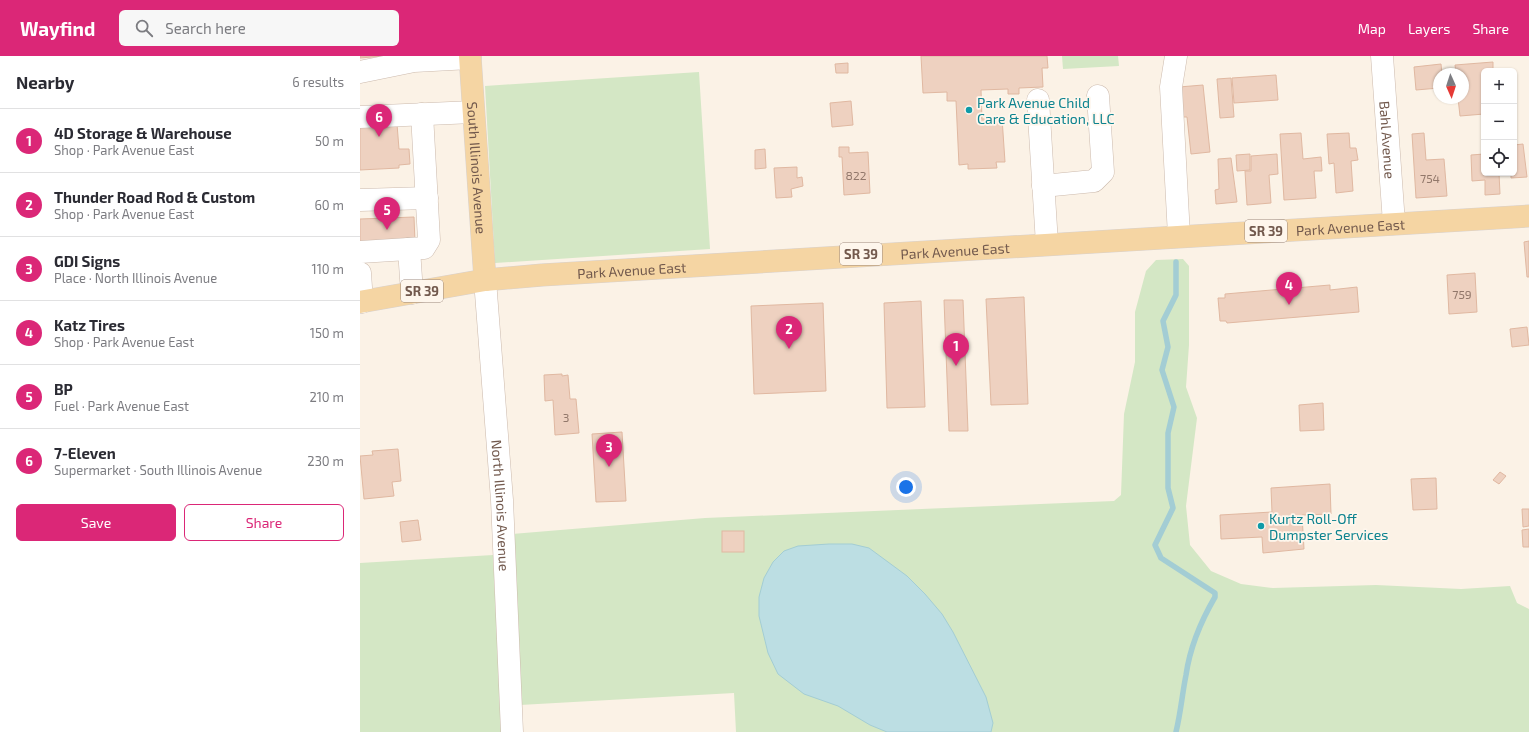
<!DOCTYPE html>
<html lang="en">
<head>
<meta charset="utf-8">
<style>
  body { margin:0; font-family:"Exo 2",sans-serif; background:#f7f7f7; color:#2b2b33 }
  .controls { position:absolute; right:12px; top:12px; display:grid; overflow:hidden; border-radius:6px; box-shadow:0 1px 3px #0004 }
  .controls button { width:36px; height:36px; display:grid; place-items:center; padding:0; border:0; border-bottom:1px solid #e1e1e2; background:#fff; color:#2b2b33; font:20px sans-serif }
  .compass { position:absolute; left:1073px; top:12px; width:36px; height:36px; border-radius:50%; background:#fff; box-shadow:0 1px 3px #0004; rotate:177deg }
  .you { position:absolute; left:546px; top:431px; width:14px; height:14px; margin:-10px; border:3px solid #fff; border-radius:50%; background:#1a73e8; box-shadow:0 0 0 6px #1a73e833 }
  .badge { display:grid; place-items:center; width:26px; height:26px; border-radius:50%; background:#db2777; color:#fff; font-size:13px; font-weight:700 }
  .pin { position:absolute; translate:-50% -33px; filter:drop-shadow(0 1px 2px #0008) }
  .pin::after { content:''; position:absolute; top:21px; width:14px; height:12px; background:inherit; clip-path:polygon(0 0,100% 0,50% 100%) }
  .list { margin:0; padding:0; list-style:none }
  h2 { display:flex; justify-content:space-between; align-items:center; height:52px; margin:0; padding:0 16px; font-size:17px }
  h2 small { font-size:13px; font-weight:400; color:#7c7c81 }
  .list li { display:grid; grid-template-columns:26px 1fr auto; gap:12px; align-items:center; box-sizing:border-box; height:64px; padding:0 16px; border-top:1px solid #e1e1e2 }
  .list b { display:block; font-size:15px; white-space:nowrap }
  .list p { margin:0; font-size:13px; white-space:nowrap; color:#7c7c81 }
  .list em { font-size:13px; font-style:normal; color:#7c7c81 }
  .actions { display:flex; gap:8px; padding:12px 16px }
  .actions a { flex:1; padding:9px 0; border:1px solid #db2777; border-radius:6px; text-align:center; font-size:14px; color:#db2777 }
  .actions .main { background:#db2777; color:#fff }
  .icon { flex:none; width:22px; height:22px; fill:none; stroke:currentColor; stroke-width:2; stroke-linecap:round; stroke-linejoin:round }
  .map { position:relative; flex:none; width:1169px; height:676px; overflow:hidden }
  header { display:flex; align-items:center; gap:24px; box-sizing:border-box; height:56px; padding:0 20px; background:#db2777; color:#fff }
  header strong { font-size:19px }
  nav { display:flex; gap:22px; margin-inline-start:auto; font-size:14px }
  .search { width:280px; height:36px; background:#f7f7f7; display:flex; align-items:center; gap:10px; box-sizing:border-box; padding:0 14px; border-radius:6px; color:#7c7c81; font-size:15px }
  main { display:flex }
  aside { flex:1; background:#fff }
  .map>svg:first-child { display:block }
  .green { fill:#d4e7c5 }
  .water { fill:#bcdee3; stroke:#a3cdd4 }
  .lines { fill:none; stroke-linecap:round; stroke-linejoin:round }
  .stream { stroke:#a3cdd4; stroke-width:5.5 }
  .building { fill:#eed1c0; stroke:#e0b8a1 }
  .minor-casing { stroke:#ccbaad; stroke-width:23 }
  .major-casing { stroke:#d8d1cd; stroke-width:23 }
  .minor { stroke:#fff; stroke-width:22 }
  .major { stroke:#f5d5a3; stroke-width:22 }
  .culture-dot { fill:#0f9aa8; stroke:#fef6ec; stroke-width:1.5 }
  .labels { text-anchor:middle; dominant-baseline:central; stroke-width:3.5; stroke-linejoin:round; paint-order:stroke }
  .number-label { font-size:12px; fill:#91776a }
  .shield { fill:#fef6ec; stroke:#9c887d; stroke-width:1 }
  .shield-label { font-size:13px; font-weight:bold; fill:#72594d }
  .culture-label { font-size:14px; fill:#0d838f; stroke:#fef6ec; text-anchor:start }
  .street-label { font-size:14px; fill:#72594d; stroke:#fef6ec }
</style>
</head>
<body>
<header>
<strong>Wayfind</strong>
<div class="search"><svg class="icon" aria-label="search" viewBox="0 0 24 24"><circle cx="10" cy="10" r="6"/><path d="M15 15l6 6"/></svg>Search here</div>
<nav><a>Map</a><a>Layers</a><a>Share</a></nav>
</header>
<main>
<aside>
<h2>Nearby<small>6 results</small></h2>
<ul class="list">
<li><span class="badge">1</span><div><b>4D Storage &amp; Warehouse</b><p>Shop · Park Avenue East</p></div><em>50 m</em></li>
<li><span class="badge">2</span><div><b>Thunder Road Rod &amp; Custom</b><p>Shop · Park Avenue East</p></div><em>60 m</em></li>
<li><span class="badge">3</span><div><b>GDI Signs</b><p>Place · North Illinois Avenue</p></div><em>110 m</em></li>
<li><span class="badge">4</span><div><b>Katz Tires</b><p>Shop · Park Avenue East</p></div><em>150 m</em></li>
<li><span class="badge">5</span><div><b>BP</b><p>Fuel · Park Avenue East</p></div><em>210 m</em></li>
<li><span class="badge">6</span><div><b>7-Eleven</b><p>Supermarket · South Illinois Avenue</p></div><em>230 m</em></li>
</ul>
<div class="actions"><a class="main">Save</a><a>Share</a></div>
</aside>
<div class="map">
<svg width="1169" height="676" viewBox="0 0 1169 676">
  <rect width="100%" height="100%" fill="#fbf2e6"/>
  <!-- green -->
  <g class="green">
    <polygon points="702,0 758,0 759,10 703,13"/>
    <polygon points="339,16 350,193 135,207 125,30"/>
    <polygon points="823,203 829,210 829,289 826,331 837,362 826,450 830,489 851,515 881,528 913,532 1016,529 1101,533 1150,530 1157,547 1169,553 1169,676 376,676 374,637 160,649 152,478 345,462 754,445 761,439 764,358 775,306 775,256 786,215 796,204"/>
    <polygon points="133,499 142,676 0,676 0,507"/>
  </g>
  <!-- water -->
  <polygon class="water" points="469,488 492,488 509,492 547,520 565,538 582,558 593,576 626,641 633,667 631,676 527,676 510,669 478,650 444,638 418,618 408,597 399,560 399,541 404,522 413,506 424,495 438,490"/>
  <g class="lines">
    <!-- stream -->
    <path class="stream" d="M816,676C821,655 822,639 826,619C830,591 841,565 855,541V537L801,502L795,489L813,452L808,432V377L814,351L802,314L808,291L803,265L816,239V206"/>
  </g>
  <!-- building -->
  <g class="building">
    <polygon points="0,0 24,0 0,2"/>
    <polygon points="561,0 687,0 688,12 682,12 683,31 659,32 659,38 648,38 648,33 621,34 622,63 642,62 645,106 636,106 637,112 608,113 608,108 599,109 596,45 587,45 587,36 563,37"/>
    <polygon points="1133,6 1133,15 1124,15 1124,58 1100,60 1098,42 1103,42 1103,18 1096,18 1095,9"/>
    <polygon points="488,7 488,17 476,17 475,8"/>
    <polygon points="1081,8 1082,18 1079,18 1079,32 1056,34 1054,11"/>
    <polygon points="916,19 918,44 874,47 872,22"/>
    <polygon points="871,22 874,61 860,62 857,23"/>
    <polygon points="843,29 850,96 831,98 827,61 822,61 819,31"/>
    <polygon points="491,45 493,69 472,71 470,47"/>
    <polygon points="37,68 39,93 49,93 50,108 39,109 39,112 0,114 0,70"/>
    <polygon points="941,77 943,103 961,101 962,115 954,115 956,142 924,144 920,78"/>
    <polygon points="989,77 990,92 996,92 998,104 991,105 993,135 976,137 974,107 969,108 967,78"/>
    <polygon points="1064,77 1066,104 1084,103 1087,140 1056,142 1052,78"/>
    <polygon points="1163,88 1167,121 1151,122 1151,117 1154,117 1154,89"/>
    <polygon points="479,91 489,91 489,97 508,96 510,137 484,139 482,101 479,101"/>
    <polygon points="405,93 406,112 395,113 395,94"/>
    <polygon points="890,98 890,114 877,115 876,99"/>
    <polygon points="917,98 918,118 909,119 911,147 887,149 885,115 891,115 891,100"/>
    <polygon points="1124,98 1124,117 1139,117 1140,138 1125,139 1125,124 1112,125 1111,99"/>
    <polygon points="871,102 877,146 856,148 855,134 859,133 858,103"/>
    <polygon points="437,111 437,122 442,121 443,130 431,133 432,141 416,142 414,112"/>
    <polygon points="54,161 55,186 0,188 0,163"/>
    <polygon points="1169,185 1169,221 1167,221 1164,186"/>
    <polygon points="1115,217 1117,256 1089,258 1087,219"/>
    <polygon points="970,229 970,234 997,231 999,256 867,267 866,265 860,265 858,242 865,242 865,238"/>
    <polygon points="664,241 668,348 631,349 626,243"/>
    <polygon points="584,244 603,244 608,375 589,375"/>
    <polygon points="561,245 565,351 527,352 524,247"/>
    <polygon points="463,247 466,335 394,338 391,250"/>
    <polygon points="1167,271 1169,289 1152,291 1150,273"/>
    <polygon points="202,318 202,320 208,319 210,343 216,343 219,377 195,379 193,344 185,345 184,319"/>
    <polygon points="963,347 964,374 940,375 939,349"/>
    <polygon points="262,376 266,445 236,446 232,378"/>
    <polygon points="38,393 41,425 32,426 34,440 4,443 0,400 13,399 12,395"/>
    <polygon points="1140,416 1146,420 1139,428 1133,424"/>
    <polygon points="1076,422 1077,453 1053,454 1051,423"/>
    <polygon points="970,428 971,458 942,459 944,493 903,497 902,481 861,483 860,459 912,456 911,432"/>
    <polygon points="1162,453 1169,453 1169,470 1163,471"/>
    <polygon points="58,464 61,484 42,486 40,466"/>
    <polygon points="1169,473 1169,491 1163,491 1162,474"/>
    <rect x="362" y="475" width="22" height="21"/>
  </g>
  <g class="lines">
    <defs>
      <g id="minor">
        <polyline points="816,0 811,31 819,180"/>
        <path id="s1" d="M1022,0L1034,167"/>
        <polyline points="0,16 54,5 110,2"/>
        <polyline points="678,44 687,188"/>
        <polyline points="0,61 113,56"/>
        <polyline points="683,130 734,125 743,116 738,40"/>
        <polyline points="0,144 67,142"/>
        <polyline points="49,193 52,237"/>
        <polyline points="0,196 64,192 69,184 62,58"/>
        <polyline points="0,217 2,246"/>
        <path id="s2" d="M125,224L142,444L152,676"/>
      </g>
      <g id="major">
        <path id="s3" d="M110,0L125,224"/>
        <path id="s4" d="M0,246L125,224L182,219L1169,160"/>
      </g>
    </defs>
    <!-- minor casing -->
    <use href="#minor" class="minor-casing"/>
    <!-- major casing -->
    <use href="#major" class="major-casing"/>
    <!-- minor -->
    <use href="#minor" class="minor"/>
    <!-- major -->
    <use href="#major" class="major"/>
  </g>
  <!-- markers -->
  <g class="culture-dot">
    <circle cx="609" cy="54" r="4"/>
    <circle cx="901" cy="470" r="4"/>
  </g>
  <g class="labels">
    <!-- number labels -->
    <g class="number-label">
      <text x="496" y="119">822</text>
      <text x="1070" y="122">754</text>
      <text x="1102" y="238">759</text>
      <text x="206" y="361">3</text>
    </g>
    <!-- shield labels -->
    <g class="shield">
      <rect x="885" y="164" width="42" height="22" rx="3"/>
      <rect x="480" y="187" width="42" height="22" rx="3"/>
      <rect x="41" y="224" width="42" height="22" rx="3"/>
    </g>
    <g class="shield-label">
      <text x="906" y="175">SR 39</text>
      <text x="501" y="198">SR 39</text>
      <text x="62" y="235">SR 39</text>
    </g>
    <!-- culture labels -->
    <g class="culture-label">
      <text x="617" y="46">Park Avenue Child<tspan x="617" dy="16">Care &amp; Education, LLC</tspan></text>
      <text x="909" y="462">Kurtz Roll-Off<tspan x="909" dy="16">Dumpster Services</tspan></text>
    </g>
    <!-- street labels -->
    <g class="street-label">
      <text stroke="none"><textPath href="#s1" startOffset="84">Bahl Avenue</textPath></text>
      <text stroke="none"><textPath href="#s3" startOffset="112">South Illinois Avenue</textPath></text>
      <text stroke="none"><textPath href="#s4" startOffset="994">Park Avenue East</textPath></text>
      <text stroke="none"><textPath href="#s4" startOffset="598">Park Avenue East</textPath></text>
      <text stroke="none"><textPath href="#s4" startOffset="274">Park Avenue East</textPath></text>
      <text stroke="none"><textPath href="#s2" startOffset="226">North Illinois Avenue</textPath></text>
    </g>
  </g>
</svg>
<div class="controls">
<button>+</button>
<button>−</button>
<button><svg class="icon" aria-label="locate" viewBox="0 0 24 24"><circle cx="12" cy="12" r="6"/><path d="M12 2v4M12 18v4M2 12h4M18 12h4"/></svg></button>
</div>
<svg class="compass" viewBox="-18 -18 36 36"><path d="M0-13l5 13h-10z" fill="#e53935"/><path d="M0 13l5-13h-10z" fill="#7c7c81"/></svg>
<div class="you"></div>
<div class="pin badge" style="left:596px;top:310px">1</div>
<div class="pin badge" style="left:429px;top:293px">2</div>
<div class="pin badge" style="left:249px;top:411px">3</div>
<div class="pin badge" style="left:929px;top:249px">4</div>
<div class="pin badge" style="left:27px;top:174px">5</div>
<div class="pin badge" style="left:19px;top:81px">6</div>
</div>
</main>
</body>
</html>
